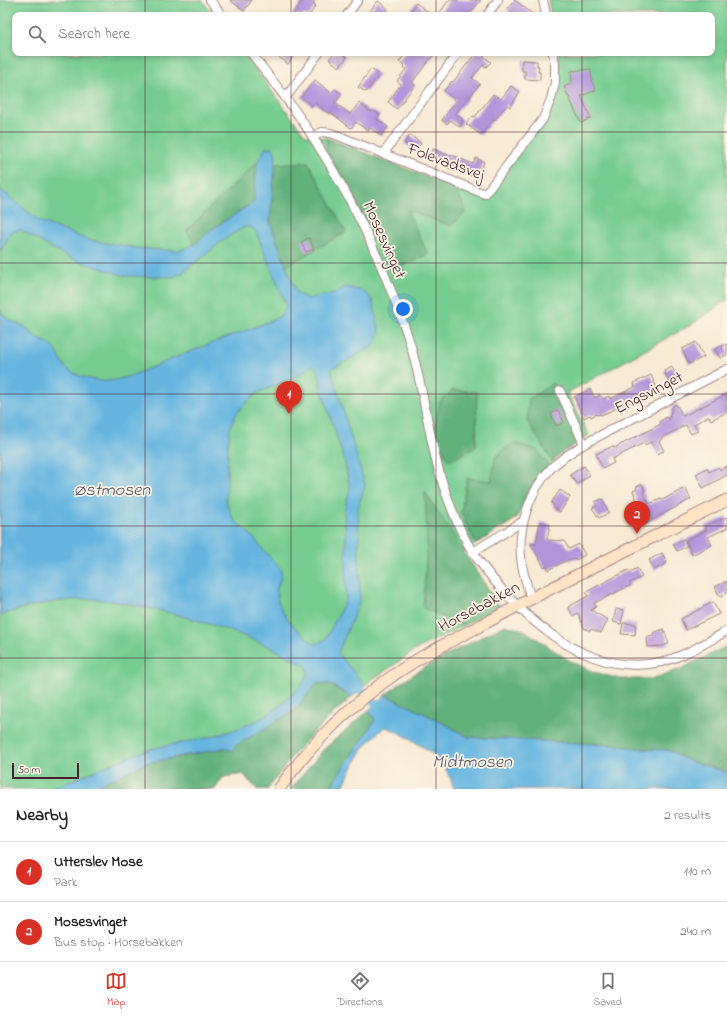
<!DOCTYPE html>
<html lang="en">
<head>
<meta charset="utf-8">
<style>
  body { margin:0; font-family:"Indie Flower",sans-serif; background:#f6f6f6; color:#222 }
  .scale { position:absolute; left:12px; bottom:10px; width:67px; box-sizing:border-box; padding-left:4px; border:2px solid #4a1f2b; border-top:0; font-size:11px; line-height:14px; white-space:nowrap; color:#4a1f2b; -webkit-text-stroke:3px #fcf5e5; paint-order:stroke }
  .you { position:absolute; left:403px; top:309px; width:14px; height:14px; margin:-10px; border:3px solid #fff; border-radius:50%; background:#1a73e8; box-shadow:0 0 0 6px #1a73e833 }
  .badge { display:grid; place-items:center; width:26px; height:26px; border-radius:50%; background:#d93025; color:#fff; font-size:13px; font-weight:700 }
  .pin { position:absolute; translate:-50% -33px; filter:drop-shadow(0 1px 2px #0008) }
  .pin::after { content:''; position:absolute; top:21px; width:14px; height:12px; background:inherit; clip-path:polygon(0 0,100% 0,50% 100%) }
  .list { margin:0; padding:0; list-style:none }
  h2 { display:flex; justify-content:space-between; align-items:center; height:52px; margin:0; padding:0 16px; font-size:17px }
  h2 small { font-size:13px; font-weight:400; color:#767676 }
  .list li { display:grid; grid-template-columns:26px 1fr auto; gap:12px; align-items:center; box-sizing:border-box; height:60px; padding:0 16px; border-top:1px solid #e0e0e0 }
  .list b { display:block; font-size:15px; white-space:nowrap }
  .list p { margin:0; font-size:13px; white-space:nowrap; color:#767676 }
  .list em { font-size:13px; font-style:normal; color:#767676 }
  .icon { flex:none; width:22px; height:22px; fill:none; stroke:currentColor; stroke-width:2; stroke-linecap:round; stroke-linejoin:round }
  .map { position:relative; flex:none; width:727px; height:789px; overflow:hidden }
  .search { position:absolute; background:#fff; box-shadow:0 2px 6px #0003; left:12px; right:12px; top:12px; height:44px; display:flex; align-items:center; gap:10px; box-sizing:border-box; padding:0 14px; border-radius:8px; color:#767676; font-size:15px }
  .sheet { height:172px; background:#fff }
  nav { display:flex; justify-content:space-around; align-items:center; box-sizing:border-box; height:56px; border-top:1px solid #e0e0e0; background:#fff; font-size:11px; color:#767676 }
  nav a { display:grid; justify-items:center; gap:2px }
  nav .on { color:#d93025 }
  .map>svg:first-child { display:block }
  .green { fill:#75cc90; stroke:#60765e }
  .forest { fill:#60b07a; stroke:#556852 }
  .water { fill:#65b5e0; stroke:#586a86; fill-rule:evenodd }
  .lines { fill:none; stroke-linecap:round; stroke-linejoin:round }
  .canal { stroke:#65b5e0; stroke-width:9 }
  .building { fill:#b394db }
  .street-casing { stroke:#a18480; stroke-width:10 }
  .secondary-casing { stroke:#a18480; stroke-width:13 }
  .street { stroke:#fff; stroke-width:8 }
  .secondary { stroke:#ffe4c6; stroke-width:11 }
  .grid { fill:none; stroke:#4a1f2b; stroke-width:1; stroke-opacity:0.55 }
  .labels { text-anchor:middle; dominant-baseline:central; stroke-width:3.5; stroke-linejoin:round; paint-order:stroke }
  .street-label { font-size:17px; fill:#4a1f2b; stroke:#fcf5e5 }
  .water-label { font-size:18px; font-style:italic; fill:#53546a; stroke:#fcf5e5 }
</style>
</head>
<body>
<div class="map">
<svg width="727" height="789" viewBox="0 0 727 789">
  <rect width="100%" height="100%" fill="#fcf5e5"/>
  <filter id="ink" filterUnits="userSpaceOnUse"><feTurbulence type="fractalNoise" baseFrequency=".025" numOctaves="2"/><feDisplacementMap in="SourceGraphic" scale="8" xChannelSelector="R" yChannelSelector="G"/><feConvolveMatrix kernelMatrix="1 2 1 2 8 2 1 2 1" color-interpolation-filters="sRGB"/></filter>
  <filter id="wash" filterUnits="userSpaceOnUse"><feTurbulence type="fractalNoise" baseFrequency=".012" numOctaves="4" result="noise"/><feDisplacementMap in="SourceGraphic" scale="16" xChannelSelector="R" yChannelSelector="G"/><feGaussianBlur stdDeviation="0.9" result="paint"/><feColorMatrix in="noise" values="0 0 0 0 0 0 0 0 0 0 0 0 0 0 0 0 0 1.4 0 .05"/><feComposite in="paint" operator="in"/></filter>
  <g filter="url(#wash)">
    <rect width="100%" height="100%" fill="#f8ead4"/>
    <!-- green -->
    <polygon class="green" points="0,0 202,0 214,15 15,15 15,53 243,53 305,135 327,138 483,199 548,116 556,98 559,58 558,53 712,53 712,15 551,15 548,0 727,0 727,300 689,326 567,393 589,435 559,455 541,475 527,495 517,518 462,553 479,579 500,607 419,648 370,681 327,719 293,755 268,789 257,789 243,774 223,777 215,789 0,789"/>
    <!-- forest -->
    <g class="forest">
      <polygon points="327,138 456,188 466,212 451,226 407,210 428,254 391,272 360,210 326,149"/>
      <polygon points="257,162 254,202 209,231 194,245 187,230"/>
      <polygon points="308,162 346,232 286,266 270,222 275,164"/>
      <polygon points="553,383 579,442 559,455 553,462 527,421 529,399"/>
      <polygon points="453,390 477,392 476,447 450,461 438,444 435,428 440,401"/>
      <polygon points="513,443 537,450 549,466 540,475 527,495 517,518 476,544 461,513 467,478 491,481 496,456"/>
      <polygon points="425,492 500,607 463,626 423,608 427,543"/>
      <path d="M505,625L524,630L567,659L593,672L621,679H651L678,670L727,646V772L689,761L668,750L644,749L613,745L468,737L438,720L385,695C422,665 462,647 505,625Z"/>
      <polygon points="317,683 329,684 352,697 327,719 293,755 268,789 257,789 243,774 223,777 215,789 91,789 146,763 235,746 294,711"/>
      <polygon points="369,710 375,720 333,783 333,789 291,789 323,750"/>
    </g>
    <!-- water -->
    <g class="water">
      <path d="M273,147L276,155L270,222L286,266L297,293L308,299L334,293L346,287L363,291L372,299L380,333L374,346L331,369L365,485L358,507L360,600L338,653L365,686L352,697L329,684L317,683L294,711L235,746L233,751L225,748L146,763L91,789H51C82,777 113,762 144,751C160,746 176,744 192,741C217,736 245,728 267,715C278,708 288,698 297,689C303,683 312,674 306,666C258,638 207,621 153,609C133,605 113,600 93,599C63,599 27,605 0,616V309C5,321 13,321 23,326C28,329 31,333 35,336C40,340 46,341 51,345C61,353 58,365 74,373C83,378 98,382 109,381C128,379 154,366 172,359C201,347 231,336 260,325C270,321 286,317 286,305L256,232L251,227H245L229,236L182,273L173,277L126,276L77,261L49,247L21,230L14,231L11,233L0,252V189L39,221L89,240L137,248L178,251L194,245L209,231L254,202L257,162L266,148ZM311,366H314L319,374L321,388L344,459L350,488L344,511L346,539V599L331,629L325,639L317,644L313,643C298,631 275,611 277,590C278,583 283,577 281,569L265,552L254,538L234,520L228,508L226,500L228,445L230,429L236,414L245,404L257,393L298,376Z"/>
      <path d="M385,695L438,720L468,737L613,745L644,749L668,750L689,761L727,772V789H454C451,779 446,767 438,759C430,750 396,729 385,727C363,743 353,765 342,789H333V783L375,720L369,710Z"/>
    </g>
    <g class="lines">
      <!-- canal -->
      <polyline class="canal" points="360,690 377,704"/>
    </g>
    <g id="blocks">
      <!-- building -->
      <g class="building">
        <polygon points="230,0 252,0 244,11"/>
        <polygon points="303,0 315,0 313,3 316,6 309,15 292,15"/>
        <polygon points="449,0 481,0 469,15 438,15"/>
        <polygon points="515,0 534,15 515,15 507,9"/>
        <polygon points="378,1 388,9 383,15 374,15 370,11"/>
        <polygon points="416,3 432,15 417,15 411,10"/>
        <polygon points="274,53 296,53 288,64"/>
        <polygon points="334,53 341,53 347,57 339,67 329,59"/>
        <polygon points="406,53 435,53 413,81 412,82 415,85 397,109 388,102 401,84 397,81 406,69 403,67 405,66 399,62"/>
        <polygon points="476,53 485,53 483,56 491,62 486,67 483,65 472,78 480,84 455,114 463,120 460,127 452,121 450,120 447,124 442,120 456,101 444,91 452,81 453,82"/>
        <polygon points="522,60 537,61 537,66 539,66 538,72 540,72 540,80 525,79 525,71 522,71"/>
        <polygon points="371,69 379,75 366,92 358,87"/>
        <polygon points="591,69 592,82 596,90 581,96 591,118 581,123 564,87 572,83 571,71"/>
        <polygon points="315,80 331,93 335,89 342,94 335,103 350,114 359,103 371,112 373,110 380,115 377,119 388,127 381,136 370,128 368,131 356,122 351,128 330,112 329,114 315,103 312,106 301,97"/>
        <polygon points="511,86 520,92 510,107 507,105 494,121 493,120 481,135 466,124 473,116 475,117 493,94 501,99"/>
        <polygon points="410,135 421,143 415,151 404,143"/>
        <polygon points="433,149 451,156 452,155 473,164 476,158 484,162 477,179 459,170 458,172 446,167 447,166 429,160"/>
        <polygon points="309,238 314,249 306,252 301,242"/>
        <polygon points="696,342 704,357 689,364 682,349"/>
        <polygon points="727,344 727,354 720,358 715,349"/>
        <polygon points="672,367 678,379 670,383 664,371"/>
        <polygon points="651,375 656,386 653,388 655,392 601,415 600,414 597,415 596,414 591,417 590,415 584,418 574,397 590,389 595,398 600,395 603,399 609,396 610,399 635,387 634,383"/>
        <polygon points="727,394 727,412 711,420 709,416 694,424 698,431 691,434 686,425 661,438 662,439 659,441 664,451 657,454 651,442 645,445 644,443 612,459 614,463 604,468 601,465 596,454 613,446 614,448 661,424 660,421 667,417 669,420 672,407 676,404 683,416"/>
        <polygon points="558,410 564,422 556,426 551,414"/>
        <polygon points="584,466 590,475 577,484 570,475"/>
        <polygon points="727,466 727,475 703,488 696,474 707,468 709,472 719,467 720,470"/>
        <polygon points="642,484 645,491 643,492 649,504 661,499 662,500 685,488 691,499 635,529 627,515 640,508 633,491 637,489 636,487"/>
        <polygon points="560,490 570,497 560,512 553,507 554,505 551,503"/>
        <polygon points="602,499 609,513 599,518 592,508 597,506 595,502"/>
        <polygon points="727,517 727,528 708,537 712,545 692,555 686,540 706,530 705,526"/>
        <polygon points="540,522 550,524 547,540 564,541 569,549 579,544 585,555 576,560 575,558 570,561 569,559 548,570 547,566 544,567 531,544 536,544"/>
        <polygon points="684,539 687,546 677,551 673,544"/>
        <polygon points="662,553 667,563 654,570 649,560"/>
        <polygon points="637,568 642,577 629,583 631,585 594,603 596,607 591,610 608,620 601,633 591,629 590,631 584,628 578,613 573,616 568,607 588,596 586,592 628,570 630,572"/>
        <polygon points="727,581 727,593 720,597 715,587"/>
        <polygon points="713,602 719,614 686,630 681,619"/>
        <polygon points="616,609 624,610 621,624 613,622"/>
        <polygon points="623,623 636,624 635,635 621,634"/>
        <polygon points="664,629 669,644 662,646 648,647 647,637 654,636 653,633"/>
      </g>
    </g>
  </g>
  <g filter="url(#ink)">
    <use href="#blocks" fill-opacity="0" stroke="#a18480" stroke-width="1"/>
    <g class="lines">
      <defs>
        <g id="street">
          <polyline points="210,0 222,15"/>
          <polyline points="543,0 546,15"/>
          <polyline points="347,15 358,0"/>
          <polyline points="487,15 498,0"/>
          <path d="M251,53C272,80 294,107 312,136C344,185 371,238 392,293C400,314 409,336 414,358C427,406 431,457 450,504C456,521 464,539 474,554C515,612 583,679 661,662C683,657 707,642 727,631"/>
          <polyline points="286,97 319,53"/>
          <polyline points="313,137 322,132 331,133 485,194 543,119 551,99 555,83 555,64 553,53"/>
          <polyline points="383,154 458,53"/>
          <polyline points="560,391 584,444"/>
          <polyline points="473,552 522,522"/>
          <path d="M531,599C527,585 522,571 521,557C518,526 530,490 552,467C562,458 573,451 584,444L727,369"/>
        </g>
        <path id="secondary" d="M279,789C315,738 362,694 415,661C445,643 477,628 508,611C580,572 654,537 727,500"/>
      </defs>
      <!-- street casing -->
      <use href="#street" class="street-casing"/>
      <!-- secondary casing -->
      <use href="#secondary" class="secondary-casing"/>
      <!-- street -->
      <use href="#street" class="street"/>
      <!-- secondary -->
      <use href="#secondary" class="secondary"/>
    </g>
  </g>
  <!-- grid -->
  <path class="grid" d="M145,0V15M291,0V15M436,0V15M582,0V15M145,53V789M291,53V789M436,53V789M582,53V789M0,132H727M0,263H727M0,394H727M0,526H727M0,658H727"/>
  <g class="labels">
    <!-- street labels -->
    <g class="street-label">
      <text transform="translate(446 162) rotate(20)">Folevadsvej</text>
      <text transform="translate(384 240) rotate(66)">Mosesvinget</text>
      <text transform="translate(649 393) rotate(-27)">Engsvinget</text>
      <text transform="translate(479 607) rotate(-28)">Horsebakken</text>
    </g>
    <!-- water labels -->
    <g class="water-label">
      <text x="112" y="491">Østmosen</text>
      <text x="472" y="763">Midtmosen</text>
    </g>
  </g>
</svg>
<div class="scale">50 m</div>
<div class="you"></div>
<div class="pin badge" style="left:289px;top:414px">1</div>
<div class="pin badge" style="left:637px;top:534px">2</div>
<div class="search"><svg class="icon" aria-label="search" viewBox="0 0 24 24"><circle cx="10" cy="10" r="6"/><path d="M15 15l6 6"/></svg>Search here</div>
</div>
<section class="sheet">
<h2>Nearby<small>2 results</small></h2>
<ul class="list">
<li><span class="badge">1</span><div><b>Utterslev Mose</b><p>Park</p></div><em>110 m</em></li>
<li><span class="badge">2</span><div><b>Mosesvinget</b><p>Bus stop · Horsebakken</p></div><em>240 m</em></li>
</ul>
</section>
<nav>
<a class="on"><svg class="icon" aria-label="map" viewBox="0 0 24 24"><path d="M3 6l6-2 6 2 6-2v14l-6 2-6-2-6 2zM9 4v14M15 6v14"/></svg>Map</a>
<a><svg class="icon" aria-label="directions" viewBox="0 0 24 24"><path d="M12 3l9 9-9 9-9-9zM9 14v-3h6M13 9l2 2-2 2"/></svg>Directions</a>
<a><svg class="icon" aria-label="saved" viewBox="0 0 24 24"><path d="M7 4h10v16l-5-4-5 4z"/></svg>Saved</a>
</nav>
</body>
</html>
